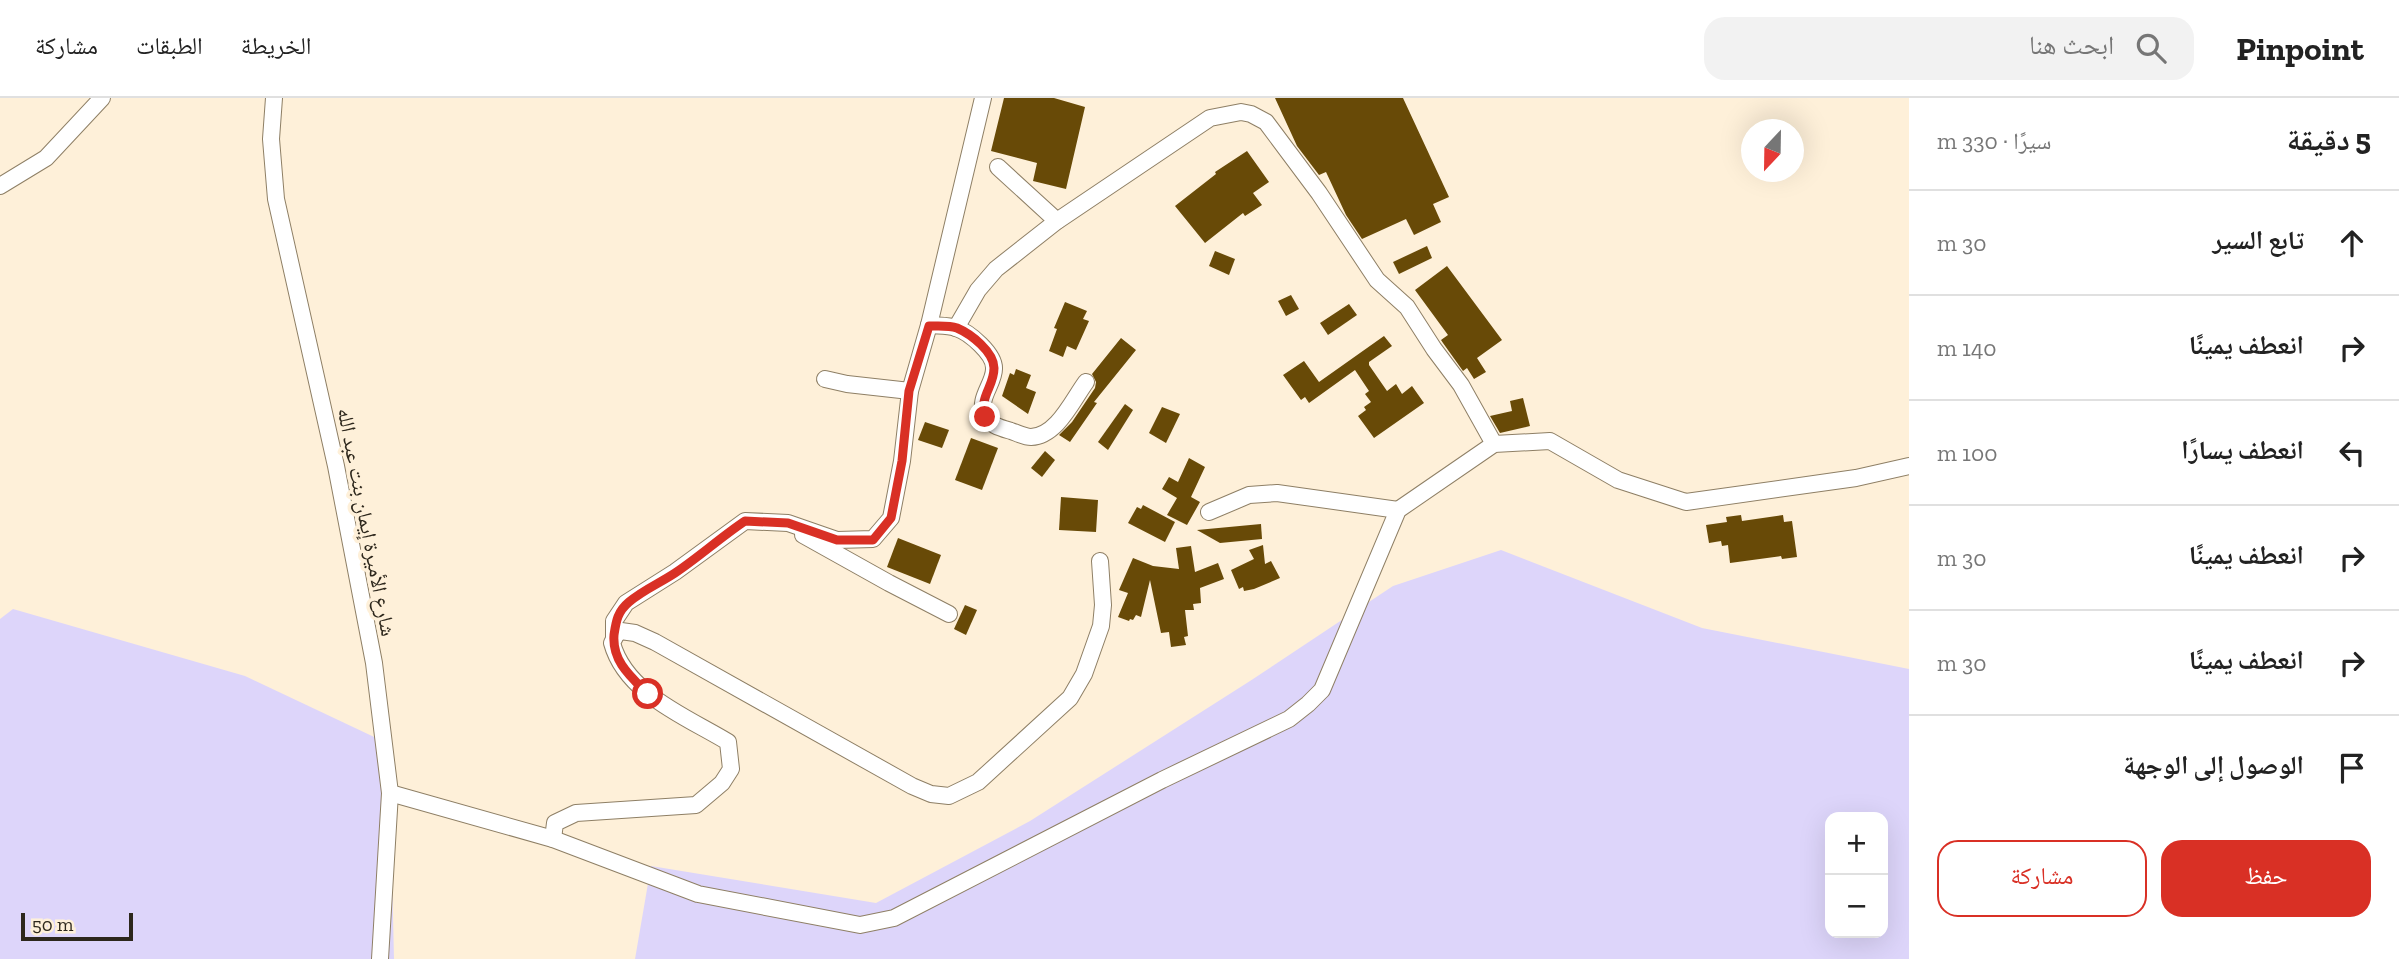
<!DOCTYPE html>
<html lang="ar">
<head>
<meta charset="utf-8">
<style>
  body { margin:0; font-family:"Zilla Slab","Noto Naskh Arabic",serif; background:#f2f2f2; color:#222; direction:rtl }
  .controls { position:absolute; right:21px; bottom:21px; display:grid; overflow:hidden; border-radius:14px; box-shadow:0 7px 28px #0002 }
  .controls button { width:63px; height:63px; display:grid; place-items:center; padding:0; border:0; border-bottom:2px solid #e0e0e0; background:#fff; color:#222; font:35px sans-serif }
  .compass { position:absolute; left:1741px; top:21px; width:63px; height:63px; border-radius:50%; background:#fff; box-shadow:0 7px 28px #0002; rotate:202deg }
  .scale { position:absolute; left:21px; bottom:18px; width:112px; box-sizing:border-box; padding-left:7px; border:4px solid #2d271c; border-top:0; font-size:19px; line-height:24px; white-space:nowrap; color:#2d271c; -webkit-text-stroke:5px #fef0d9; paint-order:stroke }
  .stop { position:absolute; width:21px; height:21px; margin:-16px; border:5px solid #d93025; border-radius:50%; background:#fff }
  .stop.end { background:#d93025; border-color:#fff; box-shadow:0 2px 7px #0008 }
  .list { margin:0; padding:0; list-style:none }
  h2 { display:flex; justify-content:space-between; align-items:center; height:91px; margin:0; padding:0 28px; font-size:30px }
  h2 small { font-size:23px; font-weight:400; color:#767676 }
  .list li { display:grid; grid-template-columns:46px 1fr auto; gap:21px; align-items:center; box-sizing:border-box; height:105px; padding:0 28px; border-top:2px solid #e0e0e0 }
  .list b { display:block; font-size:26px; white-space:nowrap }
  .list em { font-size:23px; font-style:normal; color:#767676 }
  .actions { display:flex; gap:14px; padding:21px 28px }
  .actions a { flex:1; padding:16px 0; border:2px solid #d93025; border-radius:21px; text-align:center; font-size:24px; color:#d93025 }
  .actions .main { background:#d93025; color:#fff }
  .icon { flex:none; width:38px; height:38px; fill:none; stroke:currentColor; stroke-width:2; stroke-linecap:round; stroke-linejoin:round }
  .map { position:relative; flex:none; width:1909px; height:861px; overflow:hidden; direction:ltr }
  header { display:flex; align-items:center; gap:42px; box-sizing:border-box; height:98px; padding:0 35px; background:#fff; border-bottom:2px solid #e0e0e0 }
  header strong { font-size:33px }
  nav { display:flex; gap:38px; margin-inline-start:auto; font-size:24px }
  .search { width:490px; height:63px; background:#f2f2f2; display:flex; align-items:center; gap:18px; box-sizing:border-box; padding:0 24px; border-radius:21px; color:#767676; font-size:26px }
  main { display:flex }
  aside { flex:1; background:#fff }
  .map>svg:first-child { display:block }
  .green { fill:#ddd5fa; fill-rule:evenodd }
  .building { fill:#684a07 }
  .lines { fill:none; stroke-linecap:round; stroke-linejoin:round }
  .minor-casing { stroke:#8e7f65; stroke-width:18 }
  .minor { stroke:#fff; stroke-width:16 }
  .route { stroke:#d93025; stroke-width:9 }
  .labels { text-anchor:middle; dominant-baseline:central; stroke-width:7; stroke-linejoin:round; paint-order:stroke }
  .street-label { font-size:21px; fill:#2d271c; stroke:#fef0d9 }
</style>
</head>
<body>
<header>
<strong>Pinpoint</strong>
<div class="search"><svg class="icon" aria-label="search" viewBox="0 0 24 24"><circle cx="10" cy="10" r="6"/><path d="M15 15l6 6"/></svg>ابحث هنا</div>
<nav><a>الخريطة</a><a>الطبقات</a><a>مشاركة</a></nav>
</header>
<main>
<aside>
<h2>5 دقيقة<small>سيرًا · 330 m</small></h2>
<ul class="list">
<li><svg class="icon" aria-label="ahead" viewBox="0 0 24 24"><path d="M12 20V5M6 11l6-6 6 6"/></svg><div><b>تابع السير</b></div><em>30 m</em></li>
<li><svg class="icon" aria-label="right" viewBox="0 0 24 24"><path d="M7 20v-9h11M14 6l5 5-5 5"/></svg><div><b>انعطف يمينًا</b></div><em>140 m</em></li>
<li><svg class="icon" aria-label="left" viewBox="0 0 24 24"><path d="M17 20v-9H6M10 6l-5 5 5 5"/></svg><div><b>انعطف يسارًا</b></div><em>100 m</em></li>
<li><svg class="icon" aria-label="right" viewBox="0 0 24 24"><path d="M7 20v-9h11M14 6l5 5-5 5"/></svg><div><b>انعطف يمينًا</b></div><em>30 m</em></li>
<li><svg class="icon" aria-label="right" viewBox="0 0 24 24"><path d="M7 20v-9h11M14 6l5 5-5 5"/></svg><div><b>انعطف يمينًا</b></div><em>30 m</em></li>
<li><svg class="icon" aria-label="arrive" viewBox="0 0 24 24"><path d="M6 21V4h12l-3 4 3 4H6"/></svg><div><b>الوصول إلى الوجهة</b></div></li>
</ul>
<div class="actions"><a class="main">حفظ</a><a>مشاركة</a></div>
</aside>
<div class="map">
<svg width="1909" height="861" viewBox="0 0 1909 861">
  <rect width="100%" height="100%" fill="#fef0d9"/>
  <!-- green -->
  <g class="green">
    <path d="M1501,452L1702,530L1909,571V861H635L651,768L876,805L1030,723L1250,583L1393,488ZM1830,719H1883V835H1830Z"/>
    <polygon points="13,511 245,578 389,646 394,861 0,861 0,521"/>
  </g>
  <!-- building -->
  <g class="building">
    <polygon points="1004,0 1054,0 1085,9 1066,91 1033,83 1037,65 991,53"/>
    <polygon points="1275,0 1403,0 1449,99 1433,106 1441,124 1414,137 1406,121 1362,141 1346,117 1326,74 1319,77 1297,48"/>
    <polygon points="1247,53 1269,84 1253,95 1262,107 1245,118 1243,115 1205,145 1175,108 1216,76 1215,74"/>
    <polygon points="1427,148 1432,160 1399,176 1393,164"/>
    <polygon points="1215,153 1235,161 1229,177 1209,168"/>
    <polygon points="1447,168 1502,242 1477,260 1486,274 1474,281 1467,270 1463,273 1443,245 1441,242 1448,237 1415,192"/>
    <polygon points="1291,197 1299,211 1286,218 1278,203"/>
    <polygon points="1065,204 1087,213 1083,221 1089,223 1076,252 1067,248 1063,259 1049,253 1057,231 1054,230"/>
    <polygon points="1349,206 1357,217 1328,237 1320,225"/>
    <polygon points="1384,238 1392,248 1369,264 1369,267 1387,293 1396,286 1402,296 1412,288 1424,305 1374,340 1358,318 1366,312 1364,309 1371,304 1365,296 1369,293 1355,272 1309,305 1305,299 1301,302 1283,277 1304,263 1319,284"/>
    <polygon points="1121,240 1136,252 1094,304 1097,305 1070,344 1059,337 1072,324 1095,290 1096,284 1092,276"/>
    <polygon points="1016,271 1031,277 1026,290 1036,294 1028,316 1002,298 1010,275 1014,277"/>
    <polygon points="1523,300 1530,328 1500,335 1490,318 1512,313 1510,303"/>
    <polygon points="1125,306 1133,312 1108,352 1098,344"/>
    <polygon points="1162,309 1180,316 1166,345 1149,335"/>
    <polygon points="925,324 949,332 942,350 918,342"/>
    <polygon points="971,340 998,350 982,392 955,382"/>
    <polygon points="1045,353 1055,362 1042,379 1031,370"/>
    <polygon points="1189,360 1205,369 1191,399 1200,404 1187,427 1167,417 1177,400 1162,391 1169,379 1178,384"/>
    <polygon points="1061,399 1098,402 1096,434 1059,432"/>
    <polygon points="1143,407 1175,424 1165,444 1128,425 1137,409 1141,411"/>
    <polygon points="1741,417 1742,423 1783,417 1784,424 1792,423 1797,459 1782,461 1781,458 1730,465 1728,447 1722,448 1721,443 1709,445 1706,427 1727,424 1726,419"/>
    <polygon points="1261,426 1262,441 1220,445 1197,432"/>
    <polygon points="898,440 941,457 930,486 887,469"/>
    <polygon points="1263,447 1265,466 1271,463 1280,480 1254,491 1244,493 1243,489 1239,491 1231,472 1254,461 1249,452"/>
    <polygon points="1191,448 1195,474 1218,465 1224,481 1200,490 1201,505 1193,506 1194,512 1185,512 1188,538 1184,539 1186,547 1171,549 1169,534 1161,535 1150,482 1141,519 1136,517 1133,522 1130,521 1129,523 1118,519 1128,495 1119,492 1133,460 1153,468 1179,471 1176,450"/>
    <polygon points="965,507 977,512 966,537 954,531"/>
  </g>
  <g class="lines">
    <defs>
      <g id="minor">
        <polyline points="274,0 271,41 276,101 336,368 374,565 390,695 380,861"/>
        <polyline points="998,69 1057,123"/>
        <polyline points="0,88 46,60 102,0"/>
        <path d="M929,227C937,228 948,227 956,230C969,234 995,256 994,271C994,286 977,301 985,317C989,327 1001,330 1011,333C1017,335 1025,339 1031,339C1057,338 1072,303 1086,284"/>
        <polyline points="956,230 978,192 996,171 1057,123 1210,20 1241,14 1251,16 1266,24 1319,95 1377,182 1407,209 1434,251 1461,287 1494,346"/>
        <polyline points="825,281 847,286 910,293"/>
        <polyline points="1209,414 1249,397 1277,395 1398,412"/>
        <polyline points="803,437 889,485 949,516"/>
        <polyline points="614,540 614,523 626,505 675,474 745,423 788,425 837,442 873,441 891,420 902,363 910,293 929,227 983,0"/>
        <polyline points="390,695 553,741 698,796 860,827 894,820 1162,682 1289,621 1308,606 1322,592 1398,412 1494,346 1550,343 1618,382 1686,404 1856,380 1909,368"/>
        <path d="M553,741L555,725L576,715L696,707L722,685L731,671L728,644C687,619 626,596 612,545L616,537L621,533L635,535L655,544L912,688L931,696L949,698L978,684L1070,600L1084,576L1101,528L1103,507L1100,463"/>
      </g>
    </defs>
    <!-- minor casing -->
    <use href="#minor" class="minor-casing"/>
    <!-- minor -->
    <use href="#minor" class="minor"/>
  </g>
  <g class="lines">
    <!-- route -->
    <path class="route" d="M648,596C630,578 612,563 614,537C616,524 617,514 629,504C643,492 660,485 675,475C699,459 721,439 745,423L788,425L837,442H873L891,420L902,363L909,293L929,228C938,228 949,227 957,230C971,236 994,254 994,270C994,289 979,298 985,319"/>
  </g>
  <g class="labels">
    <!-- street labels -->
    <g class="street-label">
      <text transform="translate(367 424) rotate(79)">شارع الأميرة إيمان بنت عبد الله</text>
    </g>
  </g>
</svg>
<div class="controls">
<button>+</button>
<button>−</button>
</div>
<svg class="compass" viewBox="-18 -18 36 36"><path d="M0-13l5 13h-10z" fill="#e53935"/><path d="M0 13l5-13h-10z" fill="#767676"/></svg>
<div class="scale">50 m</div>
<div class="stop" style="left:648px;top:596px"></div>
<div class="stop end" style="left:985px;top:319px"></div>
</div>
</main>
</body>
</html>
